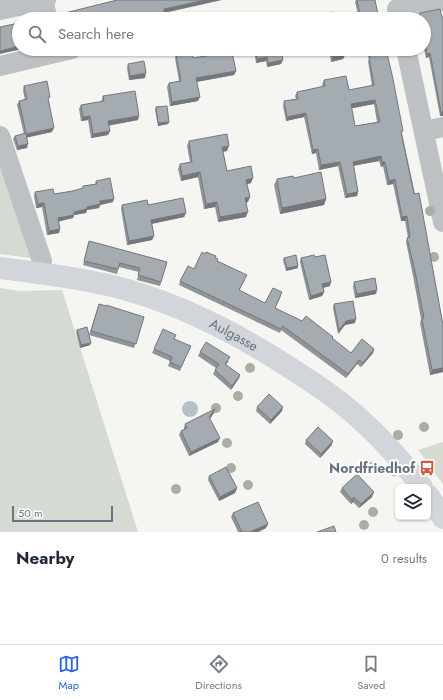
<!DOCTYPE html>
<html lang="en">
<head>
<meta charset="utf-8">
<style>
  body { margin:0; font-family:Jost,sans-serif; background:#f2f2f3; color:#1f2937 }
  .controls { position:absolute; right:12px; bottom:12px; display:grid; overflow:hidden; border-radius:6px; box-shadow:0 1px 3px #0004 }
  .controls button { width:36px; height:36px; display:grid; place-items:center; padding:0; border:0; border-bottom:1px solid #e0e1e3; background:#fff; color:#1f2937; font:20px sans-serif }
  .scale { position:absolute; left:12px; bottom:10px; width:101px; box-sizing:border-box; padding-left:4px; border:2px solid #677580; border-top:0; font-size:11px; line-height:14px; white-space:nowrap; color:#677580; -webkit-text-stroke:3px #fff; paint-order:stroke }
  .list { margin:0; padding:0; list-style:none }
  h2 { display:flex; justify-content:space-between; align-items:center; height:52px; margin:0; padding:0 16px; font-size:17px }
  h2 small { font-size:13px; font-weight:400; color:#747a83 }
  .icon { flex:none; width:22px; height:22px; fill:none; stroke:currentColor; stroke-width:2; stroke-linecap:round; stroke-linejoin:round }
  .map { position:relative; flex:none; width:443px; height:532px; overflow:hidden }
  .search { position:absolute; background:#fff; box-shadow:0 1px 3px #0004; left:12px; right:12px; top:12px; height:44px; display:flex; align-items:center; gap:10px; box-sizing:border-box; padding:0 14px; border-radius:22px; color:#747a83; font-size:15px }
  .sheet { height:112px; background:#fff }
  nav { display:flex; justify-content:space-around; align-items:center; box-sizing:border-box; height:56px; border-top:1px solid #e0e1e3; background:#fff; font-size:11px; color:#747a83 }
  nav a { display:grid; justify-items:center; gap:2px }
  nav .on { color:#2563eb }
  .map>svg:first-child { display:block }
  .green { fill:#d5dad2 }
  .water { fill:#b6c1c5 }
  .lines { fill:none; stroke-linecap:round; stroke-linejoin:round }
  .minor { stroke:#bdc1c4; stroke-width:20 }
  .major { stroke:#d2d6da; stroke-width:22 }
  .tree { fill:#a8b0a4 }
  .wall { fill:#8e9498; fill-rule:evenodd }
  .shaded-wall { fill:#74787c }
  .building { fill:#a5acb1; stroke:#74787c; fill-rule:evenodd }
  .labels { text-anchor:middle; dominant-baseline:central; stroke-width:4; stroke-linejoin:round; paint-order:stroke }
  .street-label { font-size:14px; fill:#677580; stroke:#fff }
  .poi-label { font-size:14px; font-weight:bold; fill:#677580; stroke:#fff; text-anchor:end }
</style>
</head>
<body>
<div class="map">
<svg width="443" height="532" viewBox="0 0 443 532">
  <rect width="100%" height="100%" fill="#f5f5f2"/>
  <!-- green -->
  <g class="green">
    <polygon points="0,162 31,258 0,254"/>
    <polygon points="0,288 20,291 62,290 138,532 0,532"/>
    <polygon points="443,442 443,484 418,450"/>
  </g>
  <!-- water -->
  <circle class="water" cx="190" cy="409" r="8"/>
  <g class="lines">
    <!-- minor -->
    <g class="minor">
      <polyline points="43,1 48,19"/>
      <polyline points="397,9 443,1"/>
      <polyline points="0,10 46,0"/>
      <polyline points="406,49 443,222"/>
      <polyline points="0,66 72,49"/>
      <polyline points="424,131 443,127"/>
      <polyline points="0,136 42,261 41,273"/>
    </g>
    <!-- major -->
    <g class="major">
      <path id="s1" d="M0,268C45,274 91,279 134,292C193,310 247,339 298,373C317,385 336,398 352,412C378,434 401,460 422,487"/>
      <polyline points="428,495 443,518"/>
    </g>
  </g>
  <!-- trees -->
  <g class="tree">
    <circle cx="430" cy="211" r="5"/>
    <circle cx="434" cy="257" r="5"/>
    <circle cx="250" cy="368" r="5"/>
    <circle cx="238" cy="396" r="5"/>
    <circle cx="216" cy="408" r="5"/>
    <circle cx="424" cy="427" r="5"/>
    <circle cx="398" cy="435" r="5"/>
    <circle cx="227" cy="443" r="5"/>
    <circle cx="368" cy="466" r="5"/>
    <circle cx="231" cy="468" r="5"/>
    <circle cx="394" cy="471" r="5"/>
    <circle cx="248" cy="485" r="5"/>
    <circle cx="176" cy="489" r="5"/>
    <circle cx="373" cy="512" r="5"/>
    <circle cx="364" cy="525" r="5"/>
  </g>
  <!-- wall -->
  <g class="wall">
    <polygon points="356,0 375,0 379,19 358,14 355,2"/>
    <polygon points="440,9 443,116 440,116 429,57 426,58 424,49 424,19 418,19 418,17 420,13"/>
    <polygon points="254,49 281,49 281,64 267,67 266,61 256,63 254,51"/>
    <polygon points="329,49 344,49 345,55 343,59 331,62"/>
    <path d="M367,49H386L402,133L443,325V372L430,375L420,323L421,319L413,276L406,242L407,238H408L405,221H401L393,184L387,185L383,166L381,167L379,161L353,166L358,192L357,196L345,198L338,166L319,170L316,153L312,154L304,117L286,121L283,106L284,101L296,99L295,96L297,92L323,87L322,85L324,80L349,90L372,86L368,61L369,59ZM374,104L377,122L355,126L351,108Z"/>
    <polygon points="176,54 193,58 236,71 234,75 197,82 198,101 170,106 167,87 169,83 179,81 175,58"/>
    <polygon points="128,64 145,78 129,80 127,68"/>
    <polygon points="24,86 48,100 52,132 27,137 27,148 17,150 13,139 15,136 24,134 17,105 19,101 25,100 23,90"/>
    <polygon points="103,96 138,120 109,125 108,135 91,138 88,120 81,121 79,109 81,105 101,102"/>
    <polygon points="156,107 169,122 168,124 158,126 155,110"/>
    <polygon points="189,141 227,151 223,152 227,171 251,183 247,184 248,202 246,203 246,217 218,222 215,207 204,209 198,177 181,181 178,169 180,164 190,162 187,146"/>
    <polygon points="294,178 326,199 324,205 280,214 274,185 277,179"/>
    <polygon points="96,181 113,202 100,205 99,208 87,210 86,213 74,215 73,218 59,221 59,233 47,235 42,207 36,208 34,196 35,192 54,194 82,189 83,186 95,184"/>
    <polygon points="122,205 148,205 186,213 184,217 152,224 154,236 152,240 127,245 121,209"/>
    <polygon points="89,241 167,262 160,286 137,280 139,272 119,267 117,274 83,265"/>
    <polygon points="315,257 330,286 323,288 324,292 322,296 309,300 300,262 301,258"/>
    <polygon points="216,258 217,261 245,279 239,291 265,303 281,296 275,308 333,337 333,339 351,353 374,349 373,353 361,367 357,364 346,378 281,330 280,333 179,285 180,281"/>
    <polygon points="284,258 298,268 286,271 283,260"/>
    <polygon points="354,282 376,294 355,298 353,287"/>
    <polygon points="99,304 144,317 134,348 89,335"/>
    <polygon points="334,304 355,323 345,325 338,334 333,308"/>
    <polygon points="77,330 90,345 80,348 76,332"/>
    <polygon points="175,339 189,350 180,371 168,366 170,361 152,353 154,349"/>
    <polygon points="200,352 229,361 226,365 240,375 239,378 231,390 213,374 216,368 198,356"/>
    <polygon points="257,407 282,411 270,424 256,411"/>
    <polygon points="215,409 214,413 210,418 218,442 189,456 179,435 181,431 184,429 184,428 185,424"/>
    <polygon points="306,440 333,441 331,446 320,458 305,444"/>
    <polygon points="209,476 237,488 235,493 219,501 208,480"/>
    <polygon points="342,488 372,497 359,508 353,502 351,504 340,492"/>
    <polygon points="233,513 268,524 266,528 258,532 238,532 231,517"/>
  </g>
  <!-- shaded-wall -->
  <g class="shaded-wall">
    <polygon points="205,0 222,0 164,13 163,16 151,19 135,19 164,9"/>
    <polygon points="19,46 19,49 22,49 0,54 0,51"/>
    <polygon points="430,53 429,57 426,58 427,54"/>
    <polygon points="345,55 343,59 331,62 333,57"/>
    <polygon points="267,57 266,61 256,63 257,59"/>
    <polygon points="283,60 281,64 267,67 268,63"/>
    <polygon points="236,71 234,75 195,82 196,78"/>
    <polygon points="146,73 145,78 129,80 130,76"/>
    <polygon points="200,97 198,101 170,106 172,102"/>
    <polygon points="375,100 374,104 349,109 351,104"/>
    <polygon points="441,112 443,112 443,116 440,116"/>
    <polygon points="306,113 304,117 286,121 287,117"/>
    <polygon points="90,116 88,120 81,121 83,117"/>
    <polygon points="139,116 138,120 107,126 108,121"/>
    <polygon points="169,122 168,124 158,126 158,123"/>
    <polygon points="54,128 52,132 25,138 26,134"/>
    <polygon points="110,131 108,135 91,138 93,134"/>
    <polygon points="28,144 27,148 17,150 18,146"/>
    <polygon points="229,146 227,151 220,152 222,147"/>
    <polygon points="318,149 316,153 312,154 313,150"/>
    <polygon points="381,156 379,161 351,166 353,162"/>
    <polygon points="340,162 338,166 319,170 321,165"/>
    <polygon points="382,162 385,162 383,166 381,167"/>
    <polygon points="200,172 198,177 181,181 182,176"/>
    <polygon points="253,178 251,183 244,185 246,180"/>
    <polygon points="395,179 393,184 387,185 389,181"/>
    <polygon points="358,192 357,196 345,198 347,194"/>
    <polygon points="250,197 248,202 243,203 245,198"/>
    <polygon points="114,199 113,202 100,205 99,208 87,210 86,213 74,215 73,218 57,222 58,218 100,201"/>
    <polygon points="326,199 324,205 280,214 282,208"/>
    <polygon points="217,202 215,207 204,209 206,204"/>
    <polygon points="44,203 42,207 36,208 38,204"/>
    <polygon points="248,212 246,217 218,222 220,217"/>
    <polygon points="186,213 184,217 150,224 151,220"/>
    <polygon points="407,216 405,221 401,221 402,217"/>
    <polygon points="60,229 59,233 47,235 49,231"/>
    <polygon points="154,236 152,240 127,245 129,241"/>
    <polygon points="298,266 298,268 286,271 287,268"/>
    <polygon points="331,282 330,286 321,288 322,284"/>
    <polygon points="377,290 376,294 355,298 357,294"/>
    <polygon points="324,292 322,296 309,300 311,296"/>
    <polygon points="356,319 355,323 345,325 338,334 339,330 346,321"/>
    <polygon points="91,343 90,345 80,348 81,345"/>
    <polygon points="374,349 373,353 361,367 363,363"/>
    <polygon points="359,360 357,364 346,378 348,374"/>
    <polygon points="443,368 443,372 430,375 432,370"/>
    <polygon points="240,375 239,378 231,390 232,386"/>
    <polygon points="283,407 282,411 270,424 271,420"/>
    <polygon points="215,409 214,413 208,421 209,417"/>
    <polygon points="220,438 218,442 189,456 191,452"/>
    <polygon points="333,441 331,446 320,458 321,454"/>
    <polygon points="237,488 235,493 219,501 220,497"/>
    <polygon points="374,492 372,497 359,508 361,504"/>
    <polygon points="354,497 353,502 351,504 352,500"/>
    <polygon points="268,524 266,528 258,532 250,532"/>
  </g>
  <!-- building -->
  <g class="building">
    <polygon points="117,0 205,0 164,9 164,12 135,19 60,19 61,14"/>
    <polygon points="357,0 375,0 379,19 338,19 360,14"/>
    <polygon points="440,9 442,17 443,17 443,112 441,112 430,53 427,54 424,37 424,19 421,19 420,13"/>
    <polygon points="332,12 334,19 316,19 315,16"/>
    <polygon points="19,23 19,46 0,51 0,27"/>
    <polygon points="255,49 281,49 283,60 268,63 267,57 257,59"/>
    <polygon points="331,49 344,49 345,55 333,57"/>
    <path d="M369,49H386L393,79L403,131L401,132L414,194L419,193L443,325V368L432,370L422,319L424,318L415,271L407,238L410,237L407,216L402,217L395,179L389,181L385,162H382L381,156L353,162L358,192L347,194L340,162L321,165L318,149L313,150L306,113L287,117L284,101L298,99L297,92L325,86L324,80L346,76L349,90L374,85L369,57L371,56ZM375,100L380,122L355,126L351,104Z"/>
    <polygon points="192,52 193,58 232,52 236,71 196,78 200,97 172,102 169,83 181,81 176,54"/>
    <polygon points="144,61 146,73 130,76 128,64"/>
    <polygon points="47,81 50,97 48,98 54,128 26,134 28,144 18,146 15,136 26,133 19,101 27,99 24,86"/>
    <polygon points="135,91 139,116 108,121 110,131 93,134 90,116 83,117 81,105 104,101 103,96"/>
    <polygon points="167,106 169,122 158,123 156,107"/>
    <polygon points="227,134 229,146 222,147 227,171 251,166 253,178 246,180 250,197 245,198 248,212 220,217 217,202 206,204 200,172 182,176 180,164 192,162 189,141"/>
    <polygon points="321,172 326,199 282,208 277,179 293,176 294,178"/>
    <polygon points="110,178 114,199 100,201 100,204 87,207 87,209 74,212 74,215 58,218 60,229 49,231 44,203 38,204 35,192 53,189 54,194 73,191 83,188 83,186 97,184 96,181"/>
    <polygon points="183,198 186,213 151,220 154,236 129,241 122,205 147,200 148,205"/>
    <polygon points="89,241 167,262 161,282 138,275 140,268 120,263 118,269 84,261"/>
    <polygon points="202,252 205,254 206,252 216,256 215,258 218,259 217,261 247,275 239,290 265,303 273,288 282,292 275,308 302,321 306,316 333,337 332,338 351,353 362,339 374,349 363,363 359,360 348,374 283,326 281,329 180,281 188,266 194,269"/>
    <polygon points="296,255 298,266 287,268 284,258"/>
    <polygon points="314,255 315,257 325,255 331,282 322,284 324,292 311,296 301,258"/>
    <polygon points="375,278 377,290 357,294 354,282"/>
    <polygon points="353,301 356,319 346,321 339,330 334,304"/>
    <polygon points="99,304 106,306 106,305 144,317 136,344 91,331"/>
    <polygon points="87,327 91,343 81,345 77,330"/>
    <polygon points="163,329 176,335 174,339 191,346 181,367 170,362 172,357 154,349"/>
    <polygon points="206,342 230,357 225,364 240,375 232,386 215,370 219,364 200,352"/>
    <polygon points="269,394 283,407 271,420 257,407"/>
    <polygon points="215,409 209,417 220,438 191,452 181,431 187,428 185,424"/>
    <polygon points="318,427 333,441 321,454 306,440"/>
    <polygon points="226,467 237,488 220,497 209,476"/>
    <polygon points="357,474 374,492 361,504 354,497 352,500 342,488"/>
    <polygon points="258,502 268,524 250,532 242,532 233,513"/>
    <polygon points="334,526 336,532 317,532"/>
  </g>
  <!-- icons -->
  <defs>
    <symbol id="bus-bare" viewBox="-9 -9 18 18"><path d="M-5-6H5V4H4V6H2V4H-2V6H-4V4H-5ZM-3.5-4V0h7V-4ZM-3.5 1.2v1.5H-2V1.2ZM2 1.2v1.5H3.5V1.2Z" fill="#d25a35" stroke="#fff" stroke-width="2.5" paint-order="stroke"/></symbol>
  </defs>
  <g fill-rule="evenodd">
    <use href="#bus-bare" x="416" y="457" width="22" height="22"/>
  </g>
  <g class="labels">
    <!-- street labels -->
    <g class="street-label">
      <text stroke="none"><textPath href="#s1" startOffset="245">Aulgasse</textPath></text>
    </g>
    <!-- poi labels -->
    <g class="poi-label">
      <text x="415" y="468">Nordfriedhof</text>
    </g>
  </g>
</svg>
<div class="controls">
<button><svg class="icon" aria-label="layers" viewBox="0 0 24 24"><path d="M12 4l9 5-9 5-9-5zM3 14l9 5 9-5"/></svg></button>
</div>
<div class="scale">50 m</div>
<div class="search"><svg class="icon" aria-label="search" viewBox="0 0 24 24"><circle cx="10" cy="10" r="6"/><path d="M15 15l6 6"/></svg>Search here</div>
</div>
<section class="sheet">
<h2>Nearby<small>0 results</small></h2>
<ul class="list">
</ul>
</section>
<nav>
<a class="on"><svg class="icon" aria-label="map" viewBox="0 0 24 24"><path d="M3 6l6-2 6 2 6-2v14l-6 2-6-2-6 2zM9 4v14M15 6v14"/></svg>Map</a>
<a><svg class="icon" aria-label="directions" viewBox="0 0 24 24"><path d="M12 3l9 9-9 9-9-9zM9 14v-3h6M13 9l2 2-2 2"/></svg>Directions</a>
<a><svg class="icon" aria-label="saved" viewBox="0 0 24 24"><path d="M7 4h10v16l-5-4-5 4z"/></svg>Saved</a>
</nav>
</body>
</html>
